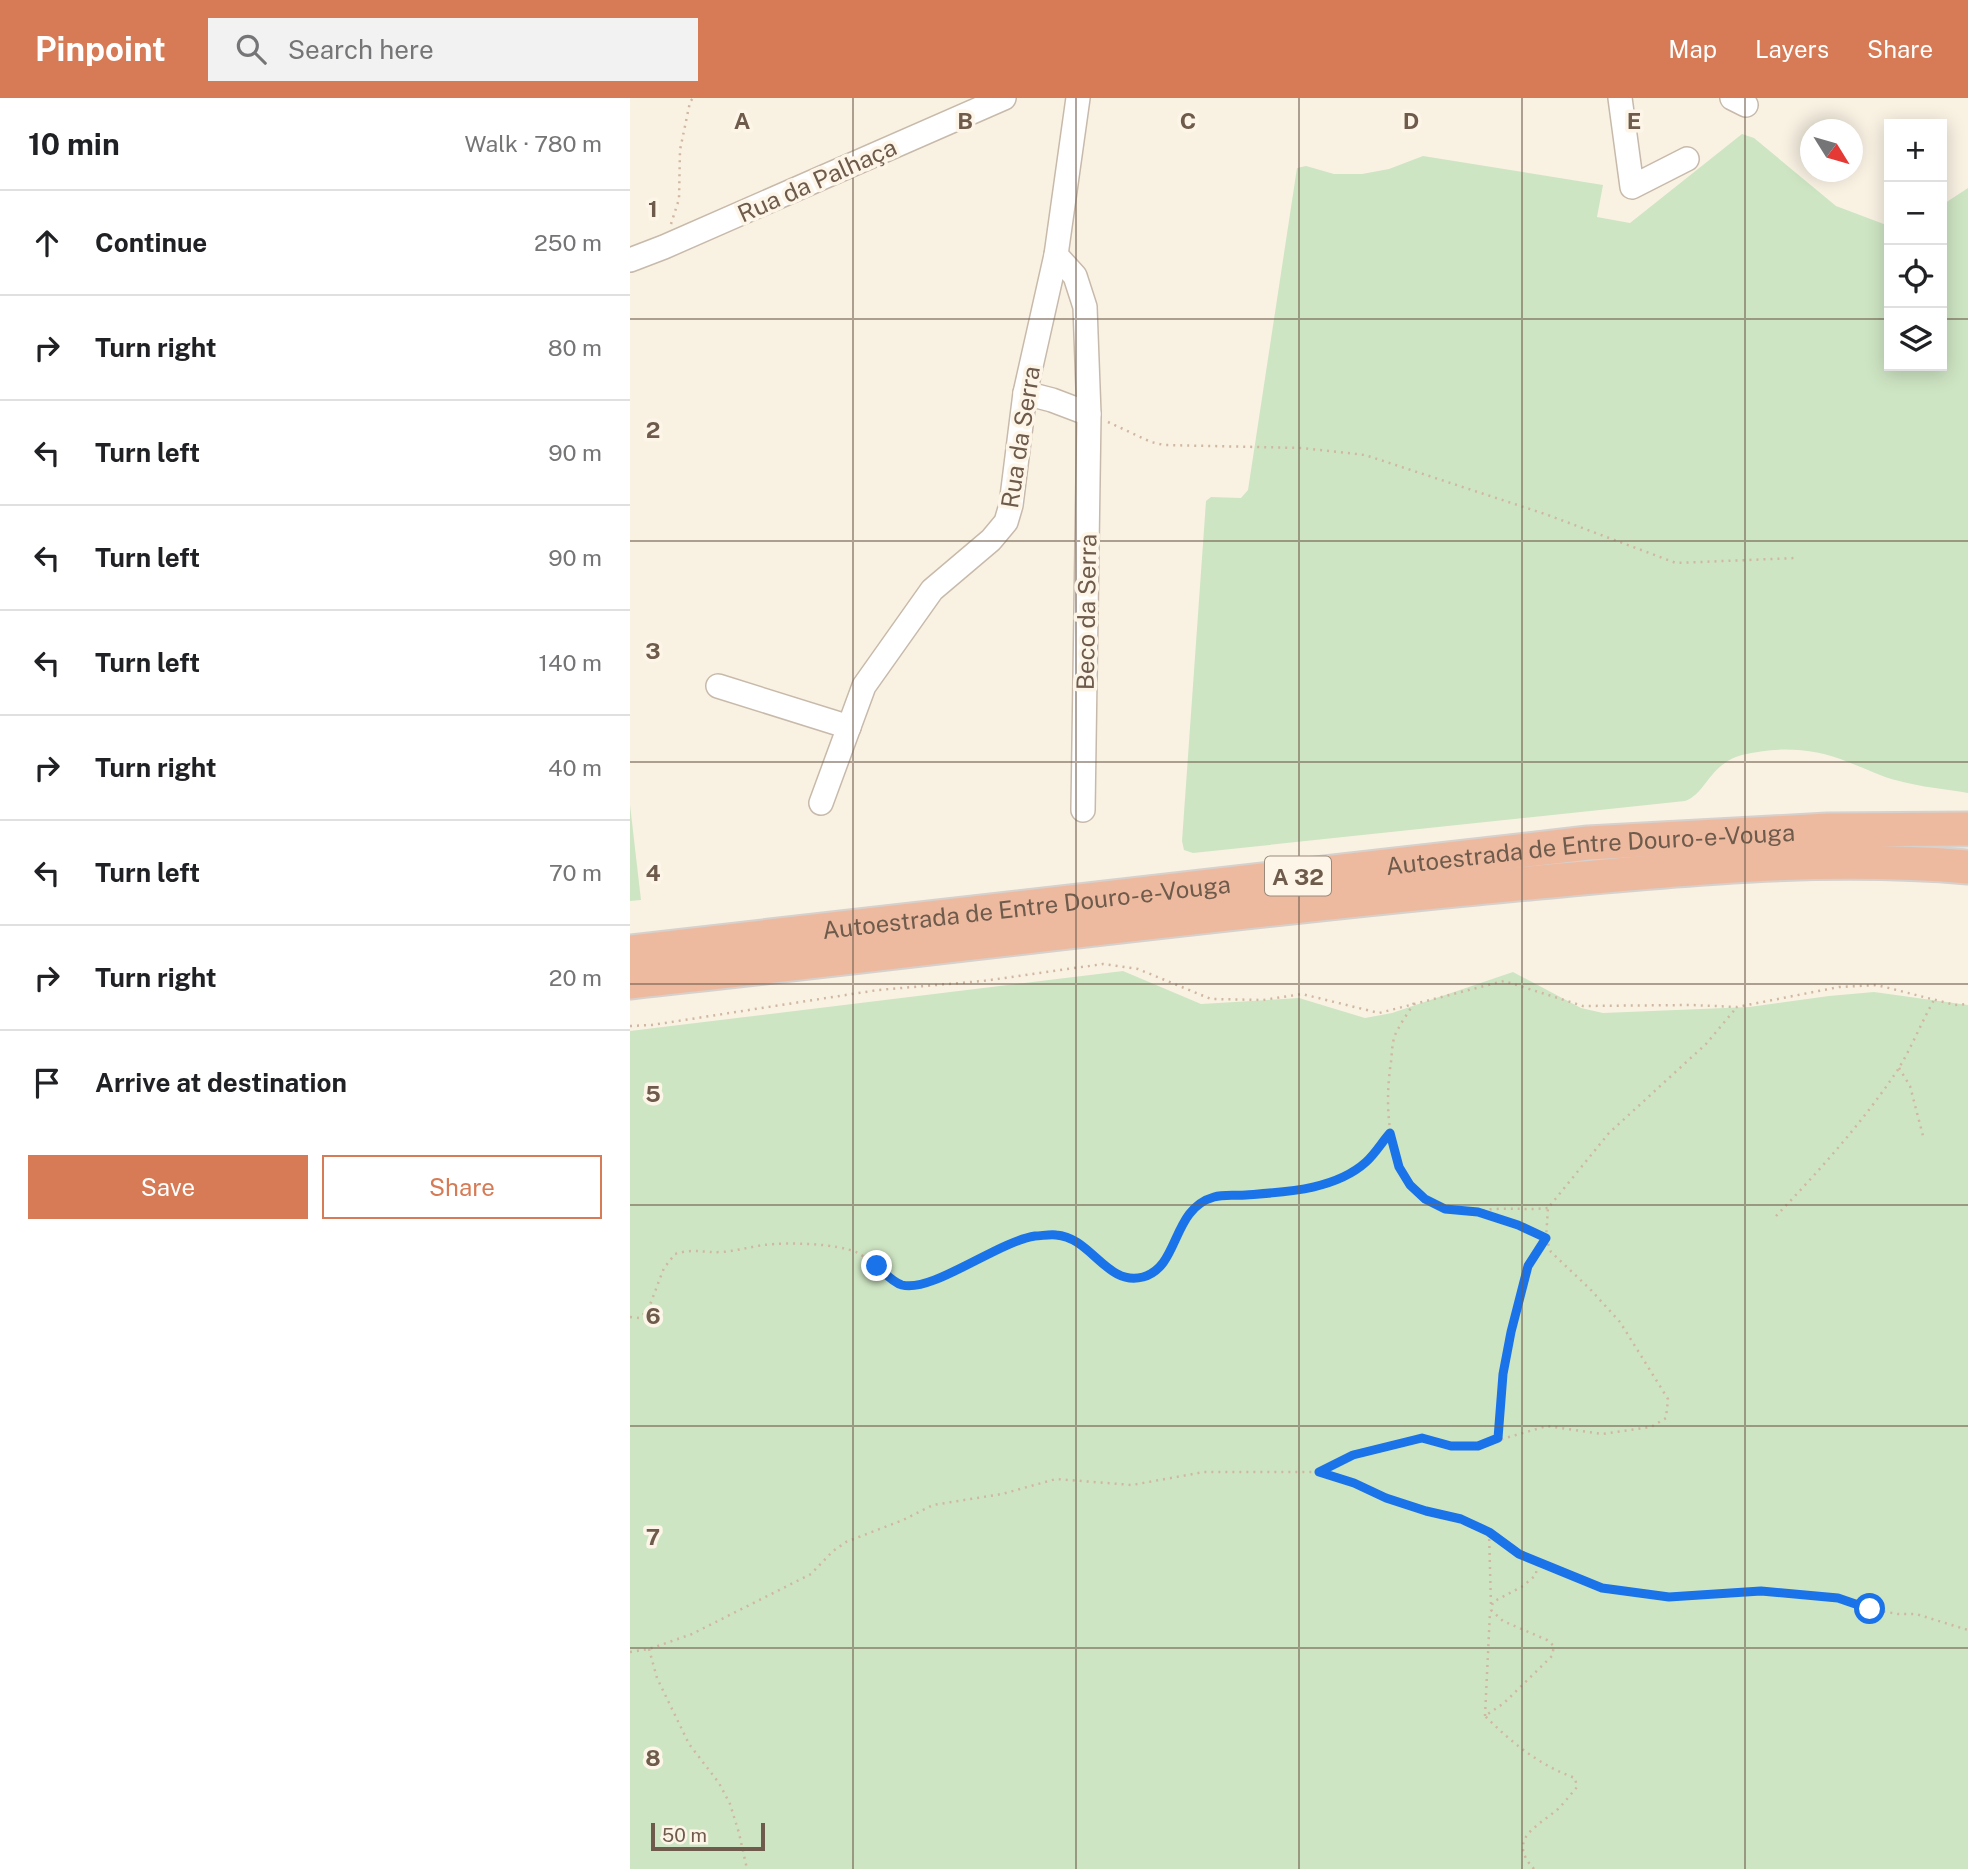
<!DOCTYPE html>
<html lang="en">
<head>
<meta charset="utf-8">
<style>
  body { margin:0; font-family:"Public Sans",sans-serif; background:#f2f2f2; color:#202124 }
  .controls { position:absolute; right:21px; top:21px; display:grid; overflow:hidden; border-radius:0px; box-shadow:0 4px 18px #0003 }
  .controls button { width:63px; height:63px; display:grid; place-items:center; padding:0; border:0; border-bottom:2px solid #e0e0e0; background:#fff; color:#202124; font:35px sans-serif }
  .compass { position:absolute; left:1170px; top:21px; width:63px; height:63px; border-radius:50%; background:#fff; box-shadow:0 4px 18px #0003; rotate:127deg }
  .scale { position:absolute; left:21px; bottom:18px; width:114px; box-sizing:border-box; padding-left:7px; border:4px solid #6e5b4c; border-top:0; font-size:19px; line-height:24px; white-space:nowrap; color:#6e5b4c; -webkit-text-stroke:5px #fdf6e8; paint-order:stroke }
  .stop { position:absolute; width:21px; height:21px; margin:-16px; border:5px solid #1a73e8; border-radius:50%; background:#fff }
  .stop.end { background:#1a73e8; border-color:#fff; box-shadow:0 2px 7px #0008 }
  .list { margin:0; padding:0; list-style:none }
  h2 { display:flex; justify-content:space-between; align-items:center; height:91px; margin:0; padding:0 28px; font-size:30px }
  h2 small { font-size:23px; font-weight:400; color:#757577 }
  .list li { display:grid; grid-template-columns:46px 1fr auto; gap:21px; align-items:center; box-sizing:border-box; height:105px; padding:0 28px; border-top:2px solid #e0e0e0 }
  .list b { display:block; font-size:26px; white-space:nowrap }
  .list em { font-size:23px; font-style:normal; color:#757577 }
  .actions { display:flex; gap:14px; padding:21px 28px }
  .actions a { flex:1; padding:16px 0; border:2px solid #d67b55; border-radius:0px; text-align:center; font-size:24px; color:#d67b55 }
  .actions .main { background:#d67b55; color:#fff }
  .icon { flex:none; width:38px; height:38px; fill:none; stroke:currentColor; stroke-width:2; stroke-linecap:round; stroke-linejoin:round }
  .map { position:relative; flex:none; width:1338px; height:1771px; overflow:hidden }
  header { display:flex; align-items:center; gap:42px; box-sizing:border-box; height:98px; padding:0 35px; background:#d67b55; color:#fff }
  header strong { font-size:33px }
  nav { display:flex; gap:38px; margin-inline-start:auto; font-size:24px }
  .search { width:490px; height:63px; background:#f2f2f2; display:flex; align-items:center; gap:18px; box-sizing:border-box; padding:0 24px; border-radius:0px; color:#757577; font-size:26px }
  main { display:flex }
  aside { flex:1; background:#fff }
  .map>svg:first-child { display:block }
  .green { fill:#cee5c3 }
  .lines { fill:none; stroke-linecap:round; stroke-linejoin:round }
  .minor-casing { stroke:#c8baab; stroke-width:26 }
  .highway-casing { stroke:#d6d1cd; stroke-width:37 }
  .path { stroke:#d0b7a1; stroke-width:2.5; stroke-dasharray:2 5; stroke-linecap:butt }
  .minor { stroke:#fff; stroke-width:23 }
  .highway { stroke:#edbaa0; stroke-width:33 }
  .route { stroke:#1a73e8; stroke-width:9 }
  .grid { fill:none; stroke:#6e5b4c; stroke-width:2; stroke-opacity:0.55 }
  .labels { text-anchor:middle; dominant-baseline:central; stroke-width:7; stroke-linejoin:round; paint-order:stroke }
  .shield { fill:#fdf6e8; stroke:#998a7b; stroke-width:2 }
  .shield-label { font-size:23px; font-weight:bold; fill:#6e5b4c }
  .street-label { font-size:24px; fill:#6e5b4c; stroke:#fdf6e8 }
  .grid-label { font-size:23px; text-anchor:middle; font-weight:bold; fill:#6e5b4c; stroke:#fdf6e8; stroke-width:7; stroke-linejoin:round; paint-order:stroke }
</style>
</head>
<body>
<header>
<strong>Pinpoint</strong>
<div class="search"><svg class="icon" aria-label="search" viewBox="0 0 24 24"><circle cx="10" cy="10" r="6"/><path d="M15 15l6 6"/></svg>Search here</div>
<nav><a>Map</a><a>Layers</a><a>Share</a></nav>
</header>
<main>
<aside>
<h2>10 min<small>Walk · 780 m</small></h2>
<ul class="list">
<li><svg class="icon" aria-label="ahead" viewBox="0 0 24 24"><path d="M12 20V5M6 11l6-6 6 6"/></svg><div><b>Continue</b></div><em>250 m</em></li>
<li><svg class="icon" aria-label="right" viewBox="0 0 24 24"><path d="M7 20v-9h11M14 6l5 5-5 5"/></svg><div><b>Turn right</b></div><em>80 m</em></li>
<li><svg class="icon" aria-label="left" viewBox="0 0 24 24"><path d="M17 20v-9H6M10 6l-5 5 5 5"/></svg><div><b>Turn left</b></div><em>90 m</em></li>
<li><svg class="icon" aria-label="left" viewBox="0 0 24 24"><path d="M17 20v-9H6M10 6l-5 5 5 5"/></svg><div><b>Turn left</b></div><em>90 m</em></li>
<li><svg class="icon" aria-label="left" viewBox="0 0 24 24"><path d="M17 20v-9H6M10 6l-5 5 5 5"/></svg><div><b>Turn left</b></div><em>140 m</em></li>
<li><svg class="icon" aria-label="right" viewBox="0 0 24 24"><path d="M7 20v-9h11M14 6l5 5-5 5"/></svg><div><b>Turn right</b></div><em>40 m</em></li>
<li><svg class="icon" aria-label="left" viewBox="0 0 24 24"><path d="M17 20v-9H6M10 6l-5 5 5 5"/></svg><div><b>Turn left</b></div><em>70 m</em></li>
<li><svg class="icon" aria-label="right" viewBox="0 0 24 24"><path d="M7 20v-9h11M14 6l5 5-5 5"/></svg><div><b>Turn right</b></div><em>20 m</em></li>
<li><svg class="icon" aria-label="arrive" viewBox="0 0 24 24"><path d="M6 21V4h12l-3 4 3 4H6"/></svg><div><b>Arrive at destination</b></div></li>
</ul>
<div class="actions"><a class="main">Save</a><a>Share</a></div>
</aside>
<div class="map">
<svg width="1338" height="1771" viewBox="0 0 1338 1771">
  <rect width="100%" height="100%" fill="#f9f2e3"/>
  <!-- green -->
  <g class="green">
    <path d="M1112,36L1124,40L1206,108L1259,128V268H1312V107L1338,90V695C1315,691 1291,689 1269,683C1251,679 1235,670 1218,664C1184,650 1148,648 1112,657C1079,666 1076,696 1055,703L563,755L554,752L552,743L576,403L581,399L611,400L618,392L667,70L676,68L704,76H732L759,71L793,58L973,87L967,119L1000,125Z"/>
    <polygon points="0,707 11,802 0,803"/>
    <polygon points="493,873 571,906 669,900 735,920 762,915 883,874 951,910 973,915 1119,909 1199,898 1244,894 1338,907 1338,1771 0,1771 0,933"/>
  </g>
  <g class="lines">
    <defs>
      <g id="minor">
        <polyline points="990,0 1002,89 1057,61"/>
        <polyline points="1102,0 1116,7"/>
        <polyline points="426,157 445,178 455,209 459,316 453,712"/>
        <polyline points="0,162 34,149 374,0"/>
        <polyline points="395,295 422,302 459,316"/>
        <polyline points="88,588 219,629"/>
        <polyline points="191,705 234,588 302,492 361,442 376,424 381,407 395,295 426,157 448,0"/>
      </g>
      <g id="highway">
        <path id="s1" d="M0,854L958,745L1197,732L1338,731"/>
        <path d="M0,884C282,854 563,817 846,790C1009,775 1175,755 1338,769"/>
      </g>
    </defs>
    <!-- minor casing -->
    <use href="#minor" class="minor-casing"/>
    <!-- highway casing -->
    <use href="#highway" class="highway-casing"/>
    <!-- path -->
    <g class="path">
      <polyline points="41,126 49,101 50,52 60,4 63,0"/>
      <polyline points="478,324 521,344 534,347 672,350 735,357 915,416 1046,465 1166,460"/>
      <path d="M784,905C778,915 770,926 765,937C762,945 762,955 761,964C753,1014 758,1094 816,1112C833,1117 848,1112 864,1111C883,1110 900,1112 918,1110"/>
      <polyline points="0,928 22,927 248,892 353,883 473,866 508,871 581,901 633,902 672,896 749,915 874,883 953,908 1061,907 1107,909 1209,889 1247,887 1325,907 1338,906"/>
      <polyline points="1269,970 1280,988 1293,1038"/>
      <polyline points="849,1114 888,1127 916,1140 898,1168 881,1234 873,1276 868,1340"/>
      <path d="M1146,1118C1189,1073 1232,1025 1267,973C1281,951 1291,925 1304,902"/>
      <path d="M0,1219L9,1220L18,1212L34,1170L45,1156C64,1150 74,1155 92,1154C106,1153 119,1149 134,1147C156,1144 207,1145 228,1155C248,1166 261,1189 286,1188C295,1188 307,1181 315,1176C346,1162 393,1130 429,1137C462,1143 480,1191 514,1179C547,1168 540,1120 580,1101C591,1096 605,1098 617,1097C656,1094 705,1092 737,1064C746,1056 752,1044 760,1035"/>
      <polyline points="690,1374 723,1357 792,1341 821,1348 848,1348 917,1328 972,1336 1021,1329 1036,1320 1038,1301 990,1224 960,1191 921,1154 916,1140 918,1110 979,1035 1076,946 1107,909"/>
      <polyline points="859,1434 861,1507"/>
      <polyline points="19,1551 27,1580 59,1646 89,1685 100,1706 109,1735 117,1771"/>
      <polyline points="0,1554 19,1551 62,1536 181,1476 203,1453 216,1444 273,1422 303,1407 372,1396 426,1381 502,1387 574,1374 689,1374 724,1385 756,1400 796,1413 831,1421 859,1434 889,1456 972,1490 1039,1499 1131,1493 1208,1500 1240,1511 1268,1516 1286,1516 1338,1532"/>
      <polyline points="855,1618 860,1514"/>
      <path d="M904,1771C876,1741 907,1729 928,1711C935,1704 941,1696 947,1689L945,1680C909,1667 882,1645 855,1618L874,1605L922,1558L924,1548L917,1542L873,1523L861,1512L863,1504L893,1488L906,1477L907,1463"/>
    </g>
    <!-- minor -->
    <use href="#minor" class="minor"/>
    <!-- highway -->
    <use href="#highway" class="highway"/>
  </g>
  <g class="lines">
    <!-- route -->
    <path class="route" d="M247,1168C254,1174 262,1184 272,1187C302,1195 367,1144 405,1138C411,1138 420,1136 426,1137C461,1139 477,1189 513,1179C550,1169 541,1111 584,1099C594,1096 605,1098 616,1097C655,1094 705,1092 736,1064C745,1056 752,1044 760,1035L769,1069L780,1087L795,1101L815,1111L848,1114L888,1127L916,1140L898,1168L881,1234L873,1276L868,1340L848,1348H821L792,1340L723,1357L689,1374L724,1385L756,1400L796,1413L831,1421L859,1434L889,1456L972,1490L1039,1499L1131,1493L1208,1500L1240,1511"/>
  </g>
  <!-- grid -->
  <path class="grid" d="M223,0V1771M446,0V1771M669,0V1771M892,0V1771M1115,0V1771M0,221H1259M1312,221H1338M0,443H1338M0,664H1338M0,886H1338M0,1107H1338M0,1328H1338M0,1550H1338"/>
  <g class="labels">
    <!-- shield labels -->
    <rect class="shield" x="635" y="758.5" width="66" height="39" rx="5"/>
    <g class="shield-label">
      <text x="668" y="778">A 32</text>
    </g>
    <!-- street labels -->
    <g class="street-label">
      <text transform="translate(187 82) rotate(-24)">Rua da Palhaça</text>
      <text transform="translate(390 339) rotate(-81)">Rua da Serra</text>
      <text transform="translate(456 514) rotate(-89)">Beco da Serra</text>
      <text stroke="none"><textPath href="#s1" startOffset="966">Autoestrada de Entre Douro-e-Vouga</textPath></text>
      <text stroke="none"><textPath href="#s1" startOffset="399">Autoestrada de Entre Douro-e-Vouga</textPath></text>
    </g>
  </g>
  <g class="grid-label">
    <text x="112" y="31">A</text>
    <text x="335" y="31">B</text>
    <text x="558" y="31">C</text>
    <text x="781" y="31">D</text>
    <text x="1004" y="31">E</text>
    <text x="23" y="119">1</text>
    <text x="23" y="340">2</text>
    <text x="23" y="561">3</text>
    <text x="23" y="783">4</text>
    <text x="23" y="1004">5</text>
    <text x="23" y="1226">6</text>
    <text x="23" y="1447">7</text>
    <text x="23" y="1668">8</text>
  </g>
</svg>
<div class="controls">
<button>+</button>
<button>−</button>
<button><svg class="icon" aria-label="locate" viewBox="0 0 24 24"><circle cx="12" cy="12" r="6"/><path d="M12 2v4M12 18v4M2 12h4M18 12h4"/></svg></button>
<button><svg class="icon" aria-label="layers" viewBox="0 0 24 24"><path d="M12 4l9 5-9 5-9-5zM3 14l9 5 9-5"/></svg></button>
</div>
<svg class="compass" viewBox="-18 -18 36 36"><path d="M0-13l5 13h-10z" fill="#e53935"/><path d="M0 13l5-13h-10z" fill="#757577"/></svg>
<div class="scale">50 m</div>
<div class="stop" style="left:1240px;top:1511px"></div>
<div class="stop end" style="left:247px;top:1168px"></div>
</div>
</main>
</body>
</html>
